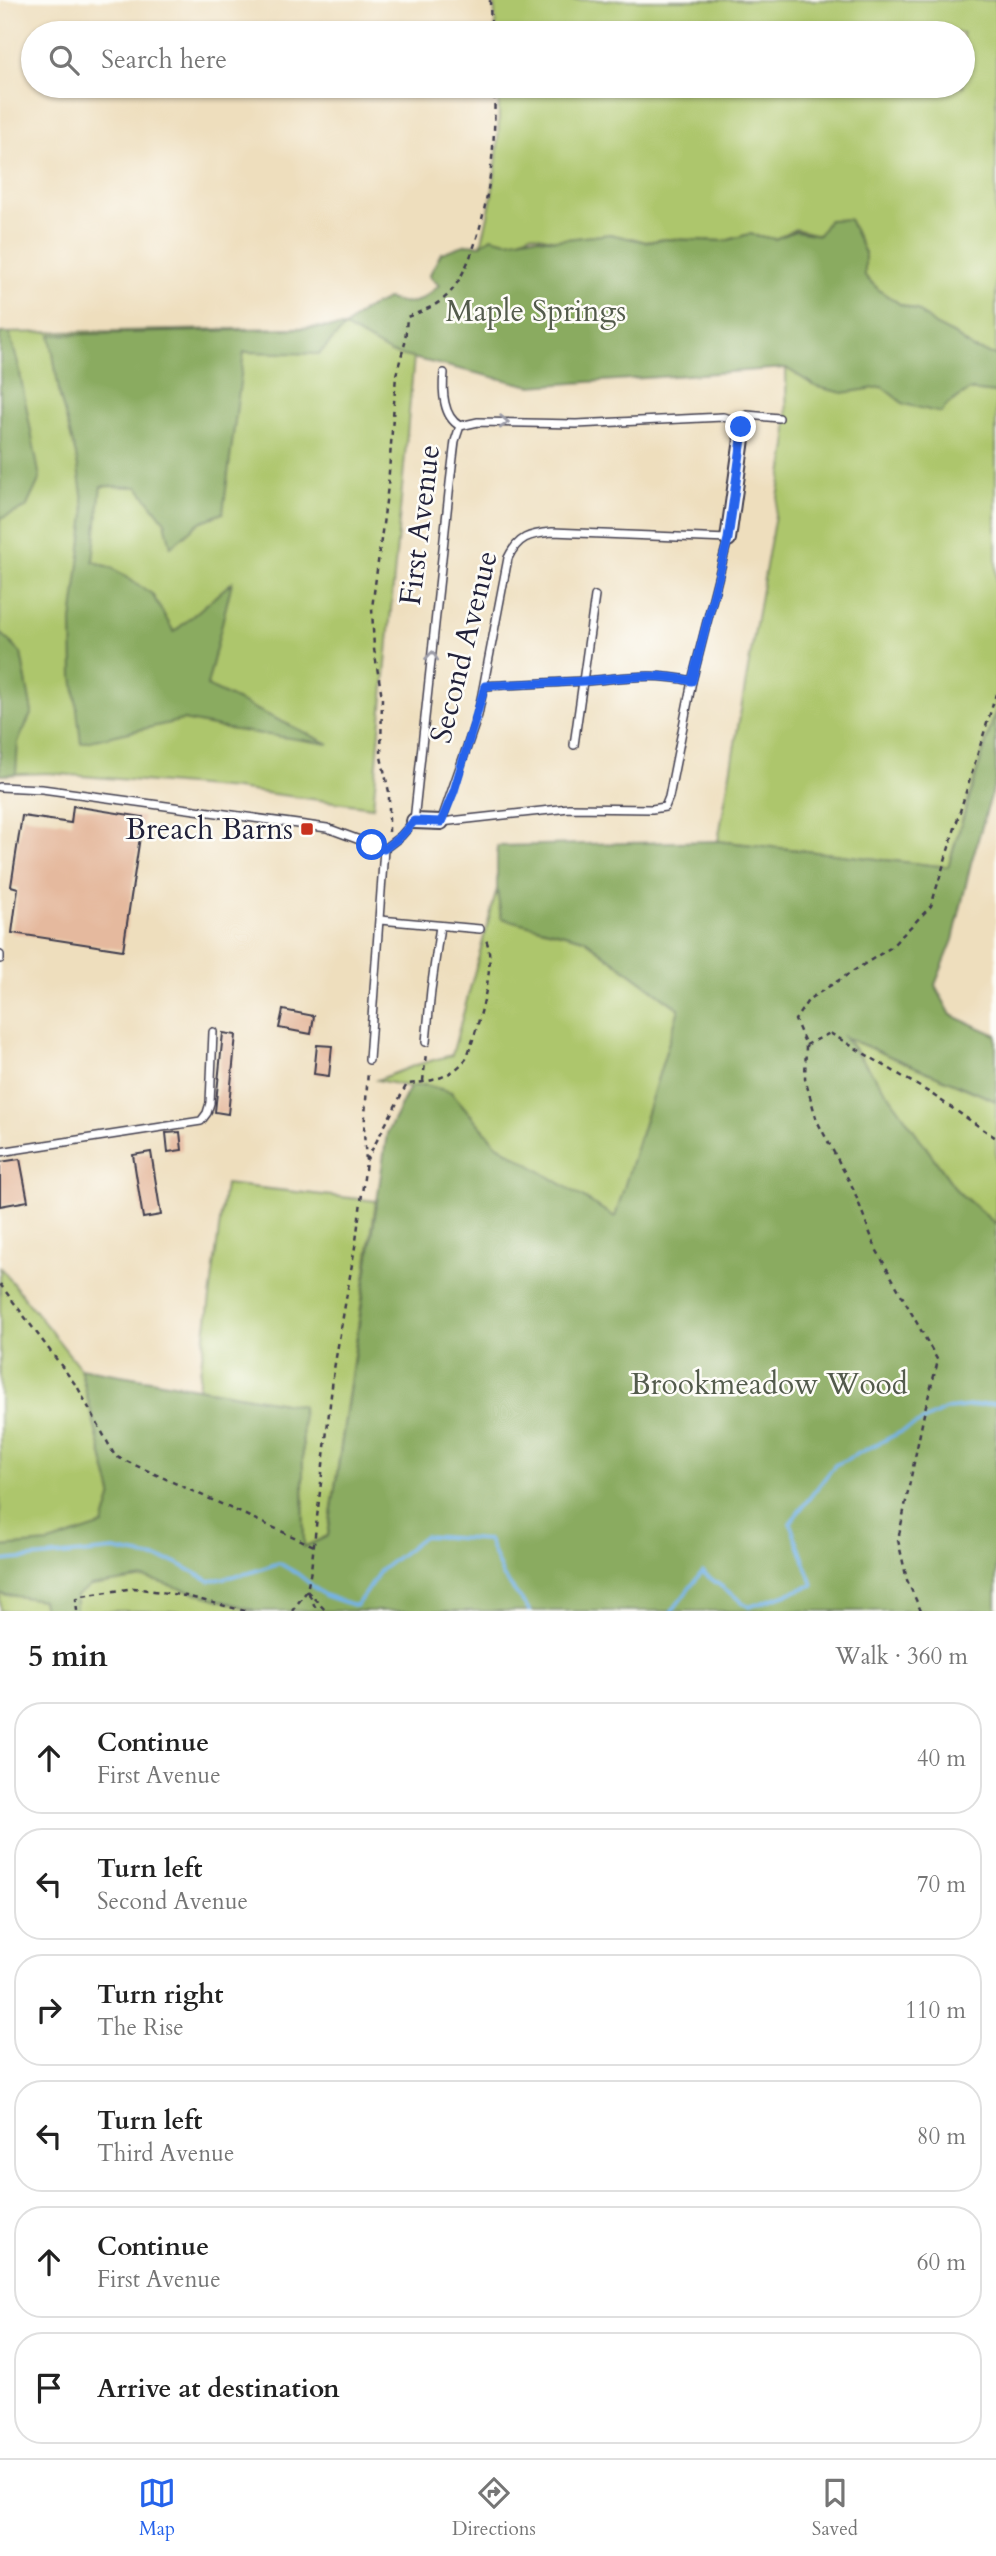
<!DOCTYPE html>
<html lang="en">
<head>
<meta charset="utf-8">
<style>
  body { margin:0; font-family:Cardo,serif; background:#f6f6f6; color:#222 }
  .stop { position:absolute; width:21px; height:21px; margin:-16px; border:5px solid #2563eb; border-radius:50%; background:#fff }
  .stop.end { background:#2563eb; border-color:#fff; box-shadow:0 2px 7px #0008 }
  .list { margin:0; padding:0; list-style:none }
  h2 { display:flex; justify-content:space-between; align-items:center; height:91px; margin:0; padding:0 28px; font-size:30px }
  h2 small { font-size:23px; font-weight:400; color:#767676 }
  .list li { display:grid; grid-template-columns:46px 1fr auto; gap:21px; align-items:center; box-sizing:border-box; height:112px; margin:0 14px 14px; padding:0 14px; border:2px solid #e0e0e0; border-radius:28px }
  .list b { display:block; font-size:26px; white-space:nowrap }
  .list p { margin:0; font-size:23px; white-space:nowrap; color:#767676 }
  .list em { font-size:23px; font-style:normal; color:#767676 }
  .icon { flex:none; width:38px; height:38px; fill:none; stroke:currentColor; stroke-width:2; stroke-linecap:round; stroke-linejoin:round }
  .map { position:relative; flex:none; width:996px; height:1611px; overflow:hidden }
  .search { position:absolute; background:#fff; box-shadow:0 2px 5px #0004; left:21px; right:21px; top:21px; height:77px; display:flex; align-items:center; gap:18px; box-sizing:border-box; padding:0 24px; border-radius:38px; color:#767676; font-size:26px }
  .sheet { height:847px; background:#fff }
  nav { display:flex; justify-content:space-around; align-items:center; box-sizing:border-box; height:98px; border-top:2px solid #e0e0e0; background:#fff; font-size:19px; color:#767676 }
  nav a { display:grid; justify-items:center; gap:4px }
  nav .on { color:#2563eb }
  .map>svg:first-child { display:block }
  .green { fill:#adc66c; stroke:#687454; stroke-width:2 }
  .forest { fill:#8aab60; stroke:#56664e; stroke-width:2 }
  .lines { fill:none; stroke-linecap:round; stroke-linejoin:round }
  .stream { stroke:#75b3e8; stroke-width:3.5 }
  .building { fill:#e5b99e }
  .lane-casing { stroke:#413e4e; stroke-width:10 }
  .street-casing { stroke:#413e4e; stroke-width:18 }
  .path { stroke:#413e4e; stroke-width:2.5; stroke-dasharray:5 5; stroke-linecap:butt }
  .lane { stroke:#fff; stroke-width:7 }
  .street { stroke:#fff; stroke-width:14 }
  .oneway { stroke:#9c9ca7 }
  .route { stroke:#2563eb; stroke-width:9 }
  .poi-dot { fill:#c8321e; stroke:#fdfcf7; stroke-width:2.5 }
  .labels { text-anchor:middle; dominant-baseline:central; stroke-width:5; stroke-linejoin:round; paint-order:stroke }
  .park-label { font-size:30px; fill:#535b4c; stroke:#fdfcf7 }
  .street-label { font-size:30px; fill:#22223b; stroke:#fdfcf7 }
  .poi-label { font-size:30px; fill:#22223b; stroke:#fdfcf7; text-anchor:end }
</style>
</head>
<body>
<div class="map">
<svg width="996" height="1611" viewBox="0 0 996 1611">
  <rect width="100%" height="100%" fill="#fdfcf7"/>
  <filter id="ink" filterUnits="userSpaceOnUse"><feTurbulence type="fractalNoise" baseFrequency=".0143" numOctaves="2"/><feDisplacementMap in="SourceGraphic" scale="14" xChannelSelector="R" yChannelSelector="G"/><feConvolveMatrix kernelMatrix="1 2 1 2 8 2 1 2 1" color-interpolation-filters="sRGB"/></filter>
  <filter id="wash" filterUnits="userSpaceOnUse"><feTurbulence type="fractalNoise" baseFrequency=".00686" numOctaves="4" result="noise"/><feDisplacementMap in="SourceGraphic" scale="28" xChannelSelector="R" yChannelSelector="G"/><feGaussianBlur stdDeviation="1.57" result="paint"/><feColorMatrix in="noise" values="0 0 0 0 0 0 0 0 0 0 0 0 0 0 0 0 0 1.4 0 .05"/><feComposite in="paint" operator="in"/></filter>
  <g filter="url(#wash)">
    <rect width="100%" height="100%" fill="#eedebd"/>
    <!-- green -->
    <g class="green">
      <path d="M494,0H996V355L974,349L953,334L936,327L919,311L900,304L879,290L865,276V253L855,235H819L795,229L775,239L749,234L725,241L665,239L646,242L632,238L556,240L531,234L515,241L481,245C495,193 501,140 498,86H963V33H496Z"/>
      <polygon points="345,327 414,357 373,807 235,789 47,773 0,775 0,333"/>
      <polygon points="786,368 817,387 883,387 904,404 948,404 970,390 996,393 996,710 948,867 718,841 787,446"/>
      <polygon points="497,889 501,918 584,939 679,1009 615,1218 496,1144 451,1092 425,1085 410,1087 377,1080 416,1065 452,1055"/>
      <polygon points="846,1037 996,1101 996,1224 958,1192"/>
      <polygon points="225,1184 376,1201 328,1536 304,1547 302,1406 198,1388"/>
      <polygon points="0,1267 80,1368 112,1494 94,1562 257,1611 0,1611"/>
    </g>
    <!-- forest -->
    <g class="forest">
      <path d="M849,219L865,253V276L879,290L900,304L919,311L935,325L953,334L974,349L996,355V393L970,390L948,404L941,413L904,404L882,387L843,393L817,387L786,368L531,386L391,353L345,327L319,354L244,352L223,513L200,522L171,547L165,522L138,487L101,486L93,561L112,568L152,594L174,632L232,582L207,686L329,744L228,729L183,720L81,743L73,676L72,621L85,514L76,455L60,397L50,335L345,327L364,310L387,299C412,306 420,304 439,285L429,276L441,253L467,244L481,245L491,237L507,241L529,237L556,240L610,234L646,242L665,239L725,241L749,234L775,239L795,231L819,235L829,220Z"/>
      <polygon points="0,333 9,333 18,363 40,478 26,508 0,519"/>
      <polygon points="0,632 21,653 32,712 18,742 16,774 0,775"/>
      <polygon points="996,710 996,779 971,863 953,940 935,985 951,1015 996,1035 996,1101 844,1037 889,1095 958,1192 996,1224 996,1611 257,1611 145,1578 91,1586 76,1596 76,1611 44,1611 42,1600 0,1594 0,1547 49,1543 103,1525 112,1494 80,1368 302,1406 304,1547 328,1536 387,1133 410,1087 425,1085 451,1092 496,1144 615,1217 679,1009 584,939 501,918 497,889 497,846 718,841 948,867"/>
    </g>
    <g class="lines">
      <!-- stream -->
      <g class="stream">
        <polyline points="0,1561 114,1550 175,1562 210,1581 249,1573 279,1563 298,1574 324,1595 356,1606 380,1571 424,1536 488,1540 503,1576 530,1611"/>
        <polyline points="672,1611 702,1572 749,1607 813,1585 790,1523 835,1465 947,1409 996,1403"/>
      </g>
    </g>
    <g id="blocks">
      <!-- building -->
      <g class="building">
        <polygon points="73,806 143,817 123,950 12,933 18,888 11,886 22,816 71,823"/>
        <polygon points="283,1010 314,1016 311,1034 279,1028"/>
        <polygon points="223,1033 236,1035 228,1114 215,1112"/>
        <polygon points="317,1045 332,1046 329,1076 314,1074"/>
        <polygon points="180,1132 182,1150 168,1152 166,1133"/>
        <polygon points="151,1152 161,1215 143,1218 133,1155"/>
        <polygon points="20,1159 28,1201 0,1206 0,1162"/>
      </g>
    </g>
  </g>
  <g filter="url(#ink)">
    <use href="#blocks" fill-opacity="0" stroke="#413e4e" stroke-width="2"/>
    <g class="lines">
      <defs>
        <g id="lane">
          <path d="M444,373C442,391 443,417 460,426"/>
          <path d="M552,532L728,539L692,681L669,797L665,807L652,809L569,808L441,822L478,715L508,558C518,537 529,534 552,532Z"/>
          <path d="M486,686C518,684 551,683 584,681C624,678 652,672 692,681"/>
          <polyline points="574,745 595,596"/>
          <polyline points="0,787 42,789 327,828 384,849"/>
          <polyline points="384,849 401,836 414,821 450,483 455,441 460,426 478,422 576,424 723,417 738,421 747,415 779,418"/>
          <polyline points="380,920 480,929"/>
          <polyline points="0,955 0,959"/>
          <polyline points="426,1042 431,990 440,926"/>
          <polyline points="369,1060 384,849"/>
          <polyline points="0,1152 201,1121 207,1113 210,1103 213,1032"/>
        </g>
        <g id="street">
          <polyline points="728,539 742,439 738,421"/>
          <polyline points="414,821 441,822"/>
        </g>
      </defs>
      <!-- lane casing -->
      <use href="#lane" class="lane-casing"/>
      <!-- street casing -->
      <use href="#street" class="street-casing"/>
      <!-- path -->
      <g class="path">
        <polyline points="490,0 491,33"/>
        <path d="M389,832V792L381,757L382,697L374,649L372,608L388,486L396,375L405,343L407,317C423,311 442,304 453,289C488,240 497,144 494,86"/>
        <polyline points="830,1033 930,1093 996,1138"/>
        <polyline points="806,1045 832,1032"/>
        <polyline points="423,1081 426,1053"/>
        <path d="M366,1161L407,1084C430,1082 451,1078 466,1059C476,1034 499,961 485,938"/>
        <polyline points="0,1284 78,1388 115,1456 314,1546"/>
        <polyline points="307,1591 326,1611"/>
        <polyline points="309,1594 317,1611"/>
        <polyline points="77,1611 76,1599 82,1596 134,1588 186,1596 245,1611"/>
        <polyline points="292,1611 307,1591 311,1570 334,1369 356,1241 366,1162 364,1131 368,1071"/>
        <polyline points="921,1611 907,1580 898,1540 925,1409 938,1361 876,1249 853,1188 817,1121 805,1079 806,1045 795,1020 809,999 890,948 931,906 996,694"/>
      </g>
      <!-- lane -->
      <use href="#lane" class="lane"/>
      <!-- street -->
      <use href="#street" class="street"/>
    </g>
    <!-- one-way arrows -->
    <defs><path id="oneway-chevron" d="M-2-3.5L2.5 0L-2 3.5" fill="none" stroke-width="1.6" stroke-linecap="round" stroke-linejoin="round" transform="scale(1.75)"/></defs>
    <g class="oneway">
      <use href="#oneway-chevron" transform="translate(504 422) rotate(2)"/>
      <use href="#oneway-chevron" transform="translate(432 656) rotate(-84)"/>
    </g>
  </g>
  <g class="lines" filter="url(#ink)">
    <!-- route -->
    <path class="route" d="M372,845L384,849L401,836L414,821L441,822L454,791L485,686C518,684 551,683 584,681C623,678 653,672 692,681L728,539L742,439L741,427"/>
  </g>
  <!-- markers -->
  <rect class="poi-dot" x="300" y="822" width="14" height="14" rx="3.5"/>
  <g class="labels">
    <!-- park labels -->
    <g class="park-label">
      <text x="536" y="311">Maple Springs</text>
      <text x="769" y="1384">Brookmeadow Wood</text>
    </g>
    <!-- street labels -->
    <g class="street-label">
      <text transform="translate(420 525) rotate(-83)">First Avenue</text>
      <text transform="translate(464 647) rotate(-76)">Second Avenue</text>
    </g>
    <!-- poi labels -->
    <g class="poi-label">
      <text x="293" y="829">Breach Barns</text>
    </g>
  </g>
</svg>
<div class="stop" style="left:372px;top:845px"></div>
<div class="stop end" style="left:741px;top:427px"></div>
<div class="search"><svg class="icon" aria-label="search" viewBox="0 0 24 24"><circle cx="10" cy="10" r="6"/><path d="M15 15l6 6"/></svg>Search here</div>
</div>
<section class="sheet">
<h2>5 min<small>Walk · 360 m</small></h2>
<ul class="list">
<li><svg class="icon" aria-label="ahead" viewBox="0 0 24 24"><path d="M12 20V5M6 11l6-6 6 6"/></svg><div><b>Continue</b><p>First Avenue</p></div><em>40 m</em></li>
<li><svg class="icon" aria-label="left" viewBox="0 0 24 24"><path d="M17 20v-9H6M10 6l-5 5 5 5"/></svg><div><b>Turn left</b><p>Second Avenue</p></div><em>70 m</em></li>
<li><svg class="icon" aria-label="right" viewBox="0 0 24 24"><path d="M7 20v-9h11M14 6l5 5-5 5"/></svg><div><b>Turn right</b><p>The Rise</p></div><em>110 m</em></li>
<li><svg class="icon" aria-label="left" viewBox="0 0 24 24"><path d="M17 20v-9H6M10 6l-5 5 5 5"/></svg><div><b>Turn left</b><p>Third Avenue</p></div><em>80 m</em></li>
<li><svg class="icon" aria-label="ahead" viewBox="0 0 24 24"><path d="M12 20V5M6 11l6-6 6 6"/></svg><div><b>Continue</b><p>First Avenue</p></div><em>60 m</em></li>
<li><svg class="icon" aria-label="arrive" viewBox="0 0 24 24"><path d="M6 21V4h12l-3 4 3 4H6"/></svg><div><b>Arrive at destination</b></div></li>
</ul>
</section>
<nav>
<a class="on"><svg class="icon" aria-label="map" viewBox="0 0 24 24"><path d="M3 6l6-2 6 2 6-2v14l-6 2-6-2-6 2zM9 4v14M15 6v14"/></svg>Map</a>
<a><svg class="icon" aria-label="directions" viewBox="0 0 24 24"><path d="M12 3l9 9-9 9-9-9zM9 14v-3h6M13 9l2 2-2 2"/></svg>Directions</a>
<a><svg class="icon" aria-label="saved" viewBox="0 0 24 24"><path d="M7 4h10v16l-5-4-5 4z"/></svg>Saved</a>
</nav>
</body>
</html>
